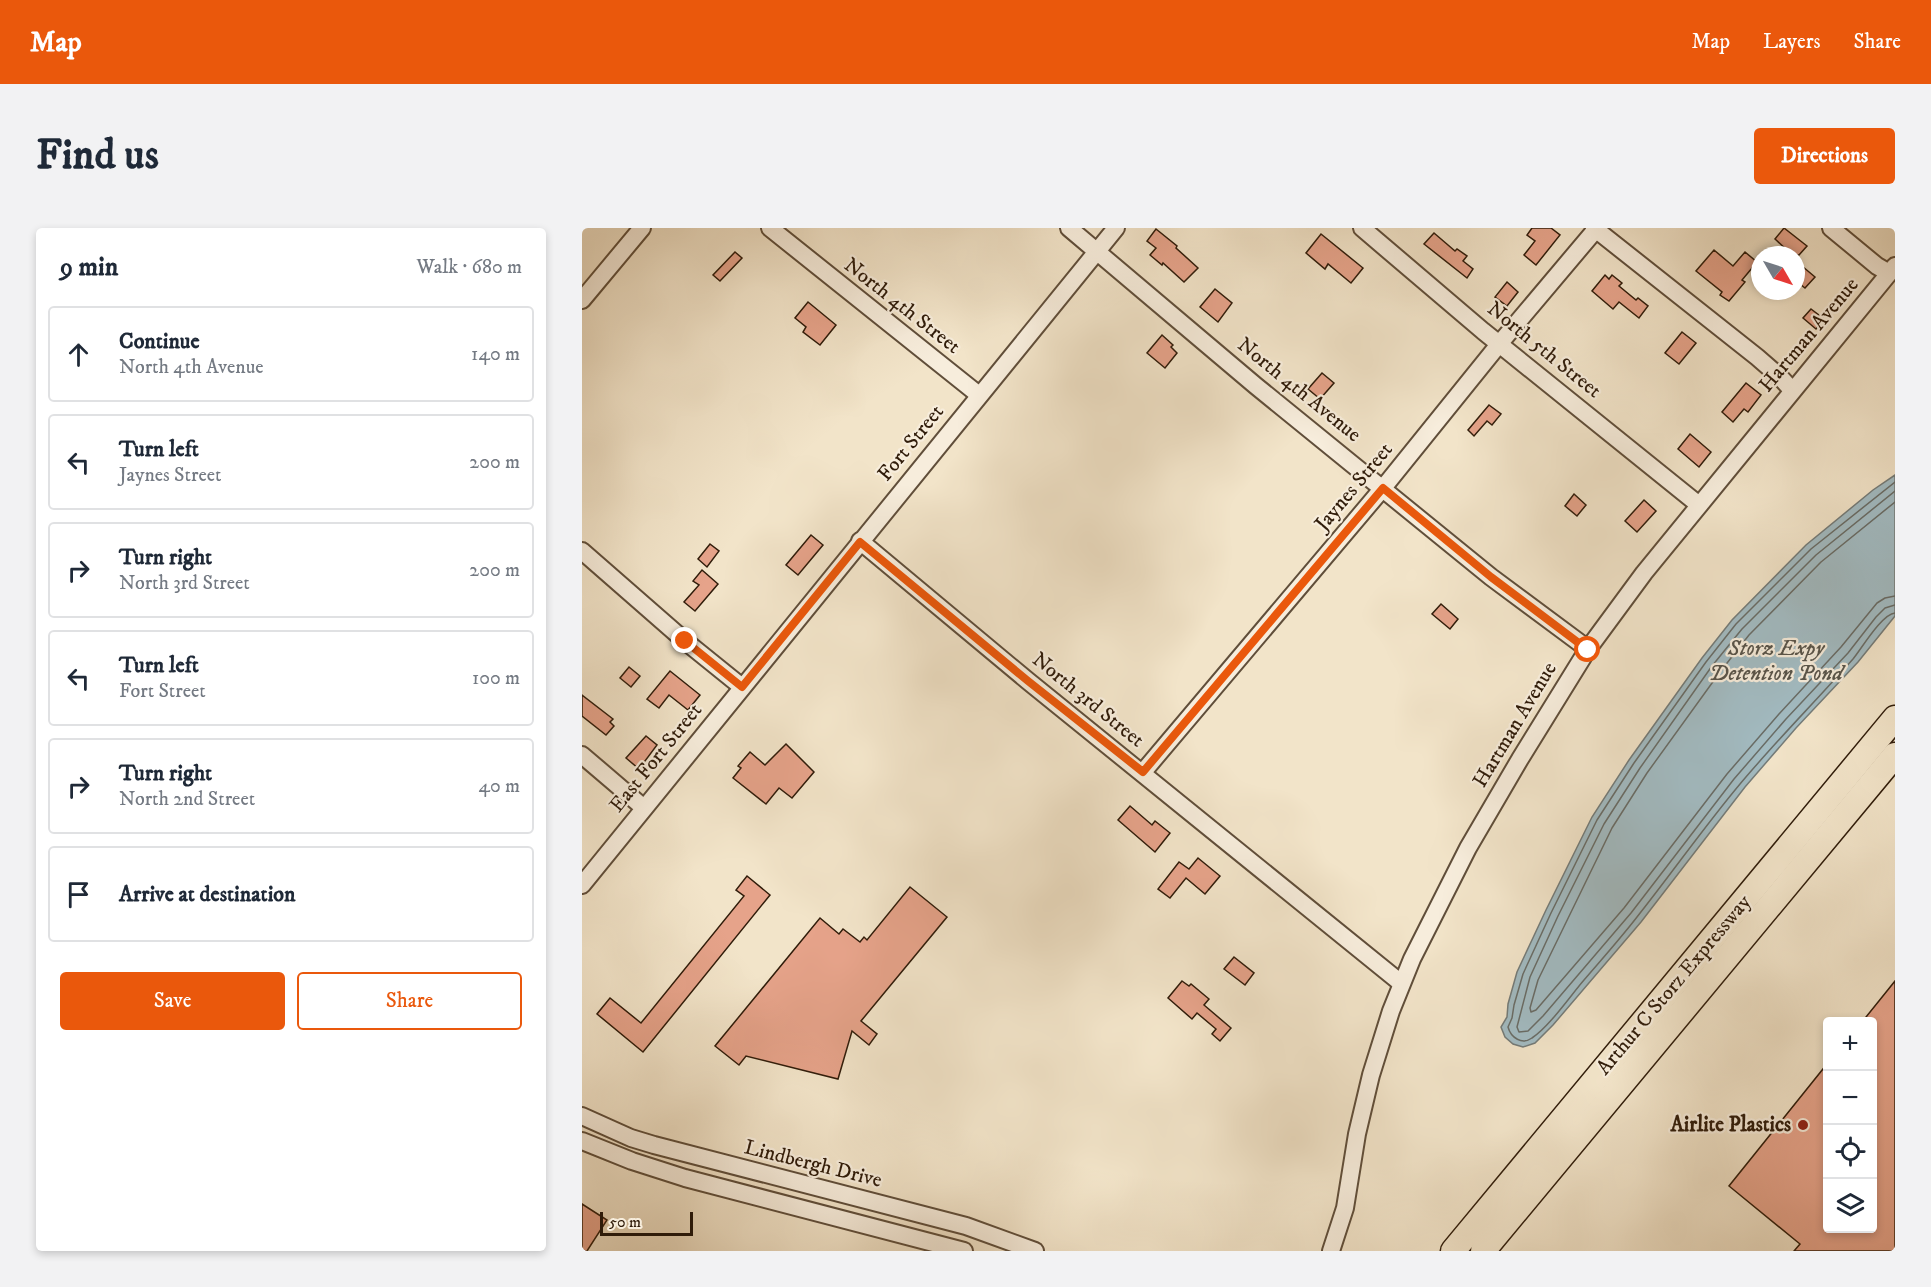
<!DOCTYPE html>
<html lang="en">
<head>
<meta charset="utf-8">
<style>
  body { margin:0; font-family:"IM FELL DW Pica",serif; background:#f2f2f3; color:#1f2937 }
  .controls { position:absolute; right:18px; bottom:18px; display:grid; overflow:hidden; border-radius:6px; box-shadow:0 3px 9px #0003 }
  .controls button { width:54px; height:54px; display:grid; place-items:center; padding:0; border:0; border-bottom:2px solid #e0e1e3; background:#fff; color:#1f2937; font:30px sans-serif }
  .compass { position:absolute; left:1169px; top:18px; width:54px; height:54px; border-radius:50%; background:#fff; box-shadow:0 3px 9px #0003; rotate:129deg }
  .scale { position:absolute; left:18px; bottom:15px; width:93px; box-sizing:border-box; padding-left:6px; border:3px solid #301c0a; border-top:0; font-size:16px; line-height:21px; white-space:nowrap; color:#301c0a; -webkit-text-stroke:4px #f7eddc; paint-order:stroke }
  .stop { position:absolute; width:18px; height:18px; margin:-14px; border:4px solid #ea580c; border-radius:50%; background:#fff }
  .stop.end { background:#ea580c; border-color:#fff; box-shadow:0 2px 6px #0008 }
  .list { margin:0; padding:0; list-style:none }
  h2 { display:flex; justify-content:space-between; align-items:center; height:78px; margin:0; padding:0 24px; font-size:26px }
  h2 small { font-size:20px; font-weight:400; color:#747a83 }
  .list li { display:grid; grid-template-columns:39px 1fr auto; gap:18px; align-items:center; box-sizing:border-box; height:96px; margin:0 12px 12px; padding:0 12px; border:2px solid #e0e1e3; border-radius:6px }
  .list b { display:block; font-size:22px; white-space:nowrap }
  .list p { margin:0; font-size:20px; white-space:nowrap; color:#747a83 }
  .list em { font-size:20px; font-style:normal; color:#747a83 }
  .actions { display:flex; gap:12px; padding:18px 24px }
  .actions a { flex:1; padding:14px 0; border:2px solid #ea580c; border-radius:6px; text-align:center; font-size:21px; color:#ea580c }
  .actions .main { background:#ea580c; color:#fff }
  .icon { flex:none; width:33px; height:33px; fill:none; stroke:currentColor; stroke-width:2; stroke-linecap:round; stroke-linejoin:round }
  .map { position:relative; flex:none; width:1313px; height:1023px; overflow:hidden; border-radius:6px }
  header { display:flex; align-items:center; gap:36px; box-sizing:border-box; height:84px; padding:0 30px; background:#ea580c; color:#fff }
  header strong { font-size:28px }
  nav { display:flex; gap:33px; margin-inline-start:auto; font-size:21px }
  .intro { display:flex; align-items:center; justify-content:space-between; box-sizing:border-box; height:144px; padding:0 36px }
  h1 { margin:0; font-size:42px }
  .button { padding:15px 27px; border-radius:6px; background:#ea580c; color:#fff; font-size:21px; font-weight:700 }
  main { display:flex; gap:36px; padding:0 36px }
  aside { flex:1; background:#fff; border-radius:6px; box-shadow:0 3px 9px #0003 }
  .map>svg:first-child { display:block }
  .water { fill:#a2bbc2; stroke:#747b78; stroke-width:1.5 }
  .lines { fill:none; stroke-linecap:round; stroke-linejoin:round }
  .shore { stroke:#696c66; stroke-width:1.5 }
  .building { fill:#e6a38a; stroke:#301c0a; stroke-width:1.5 }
  .minor-casing { stroke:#604e3a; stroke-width:20 }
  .highway-casing { stroke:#301c0a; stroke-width:27 }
  .minor { stroke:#f7eddc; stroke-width:16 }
  .highway { stroke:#f2e4c9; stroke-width:24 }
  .route { stroke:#ea580c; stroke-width:8 }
  .poi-dot { fill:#8f2418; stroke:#f7eddc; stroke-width:2 }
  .labels { text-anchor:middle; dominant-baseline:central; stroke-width:4.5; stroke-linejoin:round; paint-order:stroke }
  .street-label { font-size:21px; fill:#301c0a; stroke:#f7eddc }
  .poi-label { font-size:21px; font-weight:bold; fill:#301c0a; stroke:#f7eddc; text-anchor:end }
  .water-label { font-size:22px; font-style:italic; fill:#58544a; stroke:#f7eddc }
</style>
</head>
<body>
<header>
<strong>Map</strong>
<nav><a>Map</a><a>Layers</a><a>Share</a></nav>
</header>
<div class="intro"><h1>Find us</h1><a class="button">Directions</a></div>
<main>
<aside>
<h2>9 min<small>Walk · 680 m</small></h2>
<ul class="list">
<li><svg class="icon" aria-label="ahead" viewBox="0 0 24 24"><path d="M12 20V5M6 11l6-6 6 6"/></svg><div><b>Continue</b><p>North 4th Avenue</p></div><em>140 m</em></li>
<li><svg class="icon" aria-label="left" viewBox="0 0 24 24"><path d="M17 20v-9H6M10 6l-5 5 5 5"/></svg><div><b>Turn left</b><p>Jaynes Street</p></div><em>200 m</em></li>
<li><svg class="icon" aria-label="right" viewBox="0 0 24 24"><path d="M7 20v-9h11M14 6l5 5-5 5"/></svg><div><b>Turn right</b><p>North 3rd Street</p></div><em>200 m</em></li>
<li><svg class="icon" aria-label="left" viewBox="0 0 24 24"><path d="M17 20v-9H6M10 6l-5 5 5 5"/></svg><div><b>Turn left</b><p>Fort Street</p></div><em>100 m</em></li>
<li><svg class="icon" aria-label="right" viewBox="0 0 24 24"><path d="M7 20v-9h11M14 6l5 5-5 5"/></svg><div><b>Turn right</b><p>North 2nd Street</p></div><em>40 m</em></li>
<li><svg class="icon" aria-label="arrive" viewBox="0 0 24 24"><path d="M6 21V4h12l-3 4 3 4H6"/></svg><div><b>Arrive at destination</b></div></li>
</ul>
<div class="actions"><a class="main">Save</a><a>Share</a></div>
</aside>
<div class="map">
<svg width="1313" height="1023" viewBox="0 0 1313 1023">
  <rect width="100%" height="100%" fill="#f2e4c9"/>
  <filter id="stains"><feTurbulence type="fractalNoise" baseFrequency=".00333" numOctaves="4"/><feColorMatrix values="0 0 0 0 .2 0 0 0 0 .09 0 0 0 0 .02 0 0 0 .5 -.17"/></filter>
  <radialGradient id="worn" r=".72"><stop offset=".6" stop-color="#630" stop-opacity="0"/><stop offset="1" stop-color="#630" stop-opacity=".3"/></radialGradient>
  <!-- water -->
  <polygon class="water" points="1313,247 1313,388 1276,434 1214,500 1163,559 1059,694 971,797 953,815 941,819 931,816 923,809 919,799 925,789 926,776 935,744 964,682 1010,589 1047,532 1120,430 1150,392 1224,317 1291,262"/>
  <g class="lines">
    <!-- shore -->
    <g class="shore">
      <path d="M1313,254L1229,321L1154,396L1124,434L1052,535L1015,592L969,685L941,746L932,777L930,790L926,799C929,810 940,817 950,810C967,799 989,767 1002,752C1020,731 1038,711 1055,689C1090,645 1122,599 1158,556C1194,513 1234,473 1271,431C1280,420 1300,386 1313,385"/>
      <polyline points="1313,263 1234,327 1160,401 1130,438 1058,540 1022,596 976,688 948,749 935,799 937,804 946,803 961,788 1049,685 1152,551 1204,491 1266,425 1294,389 1303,380 1313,377"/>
      <polyline points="1313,274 1239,334 1167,407 1138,444 1065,545 1030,600 956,752 948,780 949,784 954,782 1042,680 1145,546 1197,486 1259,419 1295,375 1303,370 1313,368"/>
    </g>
  </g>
  <!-- building -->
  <g class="building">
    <polygon points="950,0 969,0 978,7 954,37 942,27 953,13 945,7"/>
    <polygon points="1202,0 1225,18 1217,27 1203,27 1206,23 1193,11"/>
    <polygon points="574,1 595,18 594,20 616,40 602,54 581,35 580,37 568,27 574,20 565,13"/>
    <polygon points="852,5 873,23 875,21 885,28 881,33 891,41 885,50 842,16"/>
    <polygon points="739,6 781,40 769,55 746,36 743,41 724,25"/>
    <polygon points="1132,22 1151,38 1163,24 1175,34 1160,52 1163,54 1147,73 1138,67 1140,64 1114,43"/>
    <polygon points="153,24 160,30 138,53 131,47"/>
    <polygon points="1214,33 1233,49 1223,60 1214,53"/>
    <polygon points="1023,47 1027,51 1030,47 1040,55 1037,58 1054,72 1056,70 1066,78 1057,90 1037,74 1031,81 1010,63"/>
    <polygon points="925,54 936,64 925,78 913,69"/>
    <polygon points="633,61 650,75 636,94 618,79"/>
    <polygon points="226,74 254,97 238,117 221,104 224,99 213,90"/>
    <polygon points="1229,81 1242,91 1234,101 1221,90"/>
    <polygon points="1100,104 1114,115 1097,136 1083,125"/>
    <polygon points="580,107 591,117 589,119 595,125 583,140 565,125"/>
    <polygon points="740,145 752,155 738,171 726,161"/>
    <polygon points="1164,155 1179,167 1166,184 1162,181 1151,194 1140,184"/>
    <polygon points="907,177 919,186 910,197 905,193 892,208 886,202"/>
    <polygon points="1108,206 1129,224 1117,239 1096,221"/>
    <polygon points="992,266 1004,277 995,288 983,278"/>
    <polygon points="1062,272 1074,283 1055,304 1043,293"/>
    <polygon points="229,307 241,317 216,347 204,337"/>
    <polygon points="128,316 137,323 125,339 116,331"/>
    <polygon points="120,342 136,356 113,383 102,374 117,357 111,353"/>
    <polygon points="859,376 876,391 868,401 850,386"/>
    <polygon points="47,439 58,448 49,459 38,450"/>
    <polygon points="88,443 118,467 106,482 87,467 77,480 65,471"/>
    <polygon points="0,467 31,491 28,494 32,498 24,507 0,488"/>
    <polygon points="64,508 75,517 57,541 44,530"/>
    <polygon points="204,516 232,544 210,570 197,560 184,576 151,550 159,540 156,538 168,524 183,537"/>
    <polygon points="548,578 570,597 573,593 588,605 573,624 536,592"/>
    <polygon points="616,630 638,648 623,666 604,650 588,670 576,661 597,634 607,641"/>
    <polygon points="165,648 188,667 61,824 15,786 28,770 59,795 162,668 154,662"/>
    <polygon points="328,659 365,689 279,793 295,806 287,817 270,803 256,851 164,828 157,837 133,818 238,690 257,706 261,701 278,714 282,709 285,712"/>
    <polygon points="652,729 672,745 663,757 642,741"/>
    <polygon points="600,753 607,758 609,756 627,771 622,777 649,800 638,813 630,806 634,801 615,785 610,791 586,770"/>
    <polygon points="1313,753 1313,1023 1212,1023 1218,1016 1147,958 1245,836 1245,1000 1290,1000 1290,794 1280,794"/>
    <polygon points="0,976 25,992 5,1023 0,1023"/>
  </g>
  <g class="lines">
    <defs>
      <g id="minor">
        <polyline points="188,0 397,167"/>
        <polyline points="487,0 674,158 909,349 1006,421"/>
        <polyline points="780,0 901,103 1117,277"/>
        <polyline points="1012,0 1175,129 1198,149 1210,162"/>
        <polyline points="1249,0 1295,38 1307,45"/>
        <polyline points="0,72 60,0"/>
        <polyline points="278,313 446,453 819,755"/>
        <polyline points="0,323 103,413 160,459"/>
        <polyline points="0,527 62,580"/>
        <polyline points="561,544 801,260 918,115 1015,0"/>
        <polyline points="0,657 534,0"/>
        <polyline points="0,888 49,910 72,917 384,998 453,1023"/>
        <polyline points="0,913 50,933 103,950 382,1023"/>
        <polyline points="749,1023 763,980 775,906 789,847 809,783 830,731 886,620 938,531 1006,421 1062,345 1313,38"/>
      </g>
      <g id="highway">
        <polyline points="871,1023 1313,490"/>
        <polyline points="901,1023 1313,527"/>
      </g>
    </defs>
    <!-- minor casing -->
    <use href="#minor" class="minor-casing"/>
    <!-- highway casing -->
    <use href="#highway" class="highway-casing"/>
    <!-- minor -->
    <use href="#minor" class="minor"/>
    <!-- highway -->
    <use href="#highway" class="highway"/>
  </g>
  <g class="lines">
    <!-- route -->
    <polyline class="route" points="103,413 160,459 278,314 446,453 561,544 801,260 909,349 1006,422"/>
  </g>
  <!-- markers -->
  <circle class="poi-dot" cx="1221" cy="897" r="6"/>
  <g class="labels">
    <!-- street labels -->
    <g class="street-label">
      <text transform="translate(320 78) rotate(38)">North 4th Street</text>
      <text transform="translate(1227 107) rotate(-50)">Hartman Avenue</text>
      <text transform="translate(962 122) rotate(39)">North 5th Street</text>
      <text transform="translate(717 162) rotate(39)">North 4th Avenue</text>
      <text transform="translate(329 215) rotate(-51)">Fort Street</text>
      <text transform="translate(772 259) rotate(-50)">Jaynes Street</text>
      <text transform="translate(506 472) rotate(39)">North 3rd Street</text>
      <text transform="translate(933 497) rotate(-59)">Hartman Avenue</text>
      <text transform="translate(74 530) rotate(-51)">East Fort Street</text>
      <text transform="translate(1092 757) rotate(-50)">Arthur C Storz Expressway</text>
      <text transform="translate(231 936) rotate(14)">Lindbergh Drive</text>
    </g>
    <!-- poi labels -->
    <g class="poi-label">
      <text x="1209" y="897">Airlite Plastics</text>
    </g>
    <!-- water labels -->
    <g class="water-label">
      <text x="1194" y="420">Storz Expy<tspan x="1194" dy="25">Detention Pond</tspan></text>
    </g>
  </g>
  <rect width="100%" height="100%" filter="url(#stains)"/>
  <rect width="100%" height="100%" fill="url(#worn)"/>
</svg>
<div class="controls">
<button>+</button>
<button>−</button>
<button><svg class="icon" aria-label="locate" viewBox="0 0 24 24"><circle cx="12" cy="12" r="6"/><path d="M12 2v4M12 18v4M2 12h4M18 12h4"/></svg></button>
<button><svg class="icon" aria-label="layers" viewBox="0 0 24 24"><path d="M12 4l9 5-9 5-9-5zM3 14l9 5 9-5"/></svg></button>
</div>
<svg class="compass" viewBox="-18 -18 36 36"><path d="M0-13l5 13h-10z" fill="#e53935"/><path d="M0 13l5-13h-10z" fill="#747a83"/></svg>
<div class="scale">50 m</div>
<div class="stop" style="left:1006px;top:422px"></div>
<div class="stop end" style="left:103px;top:413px"></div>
</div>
</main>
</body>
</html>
